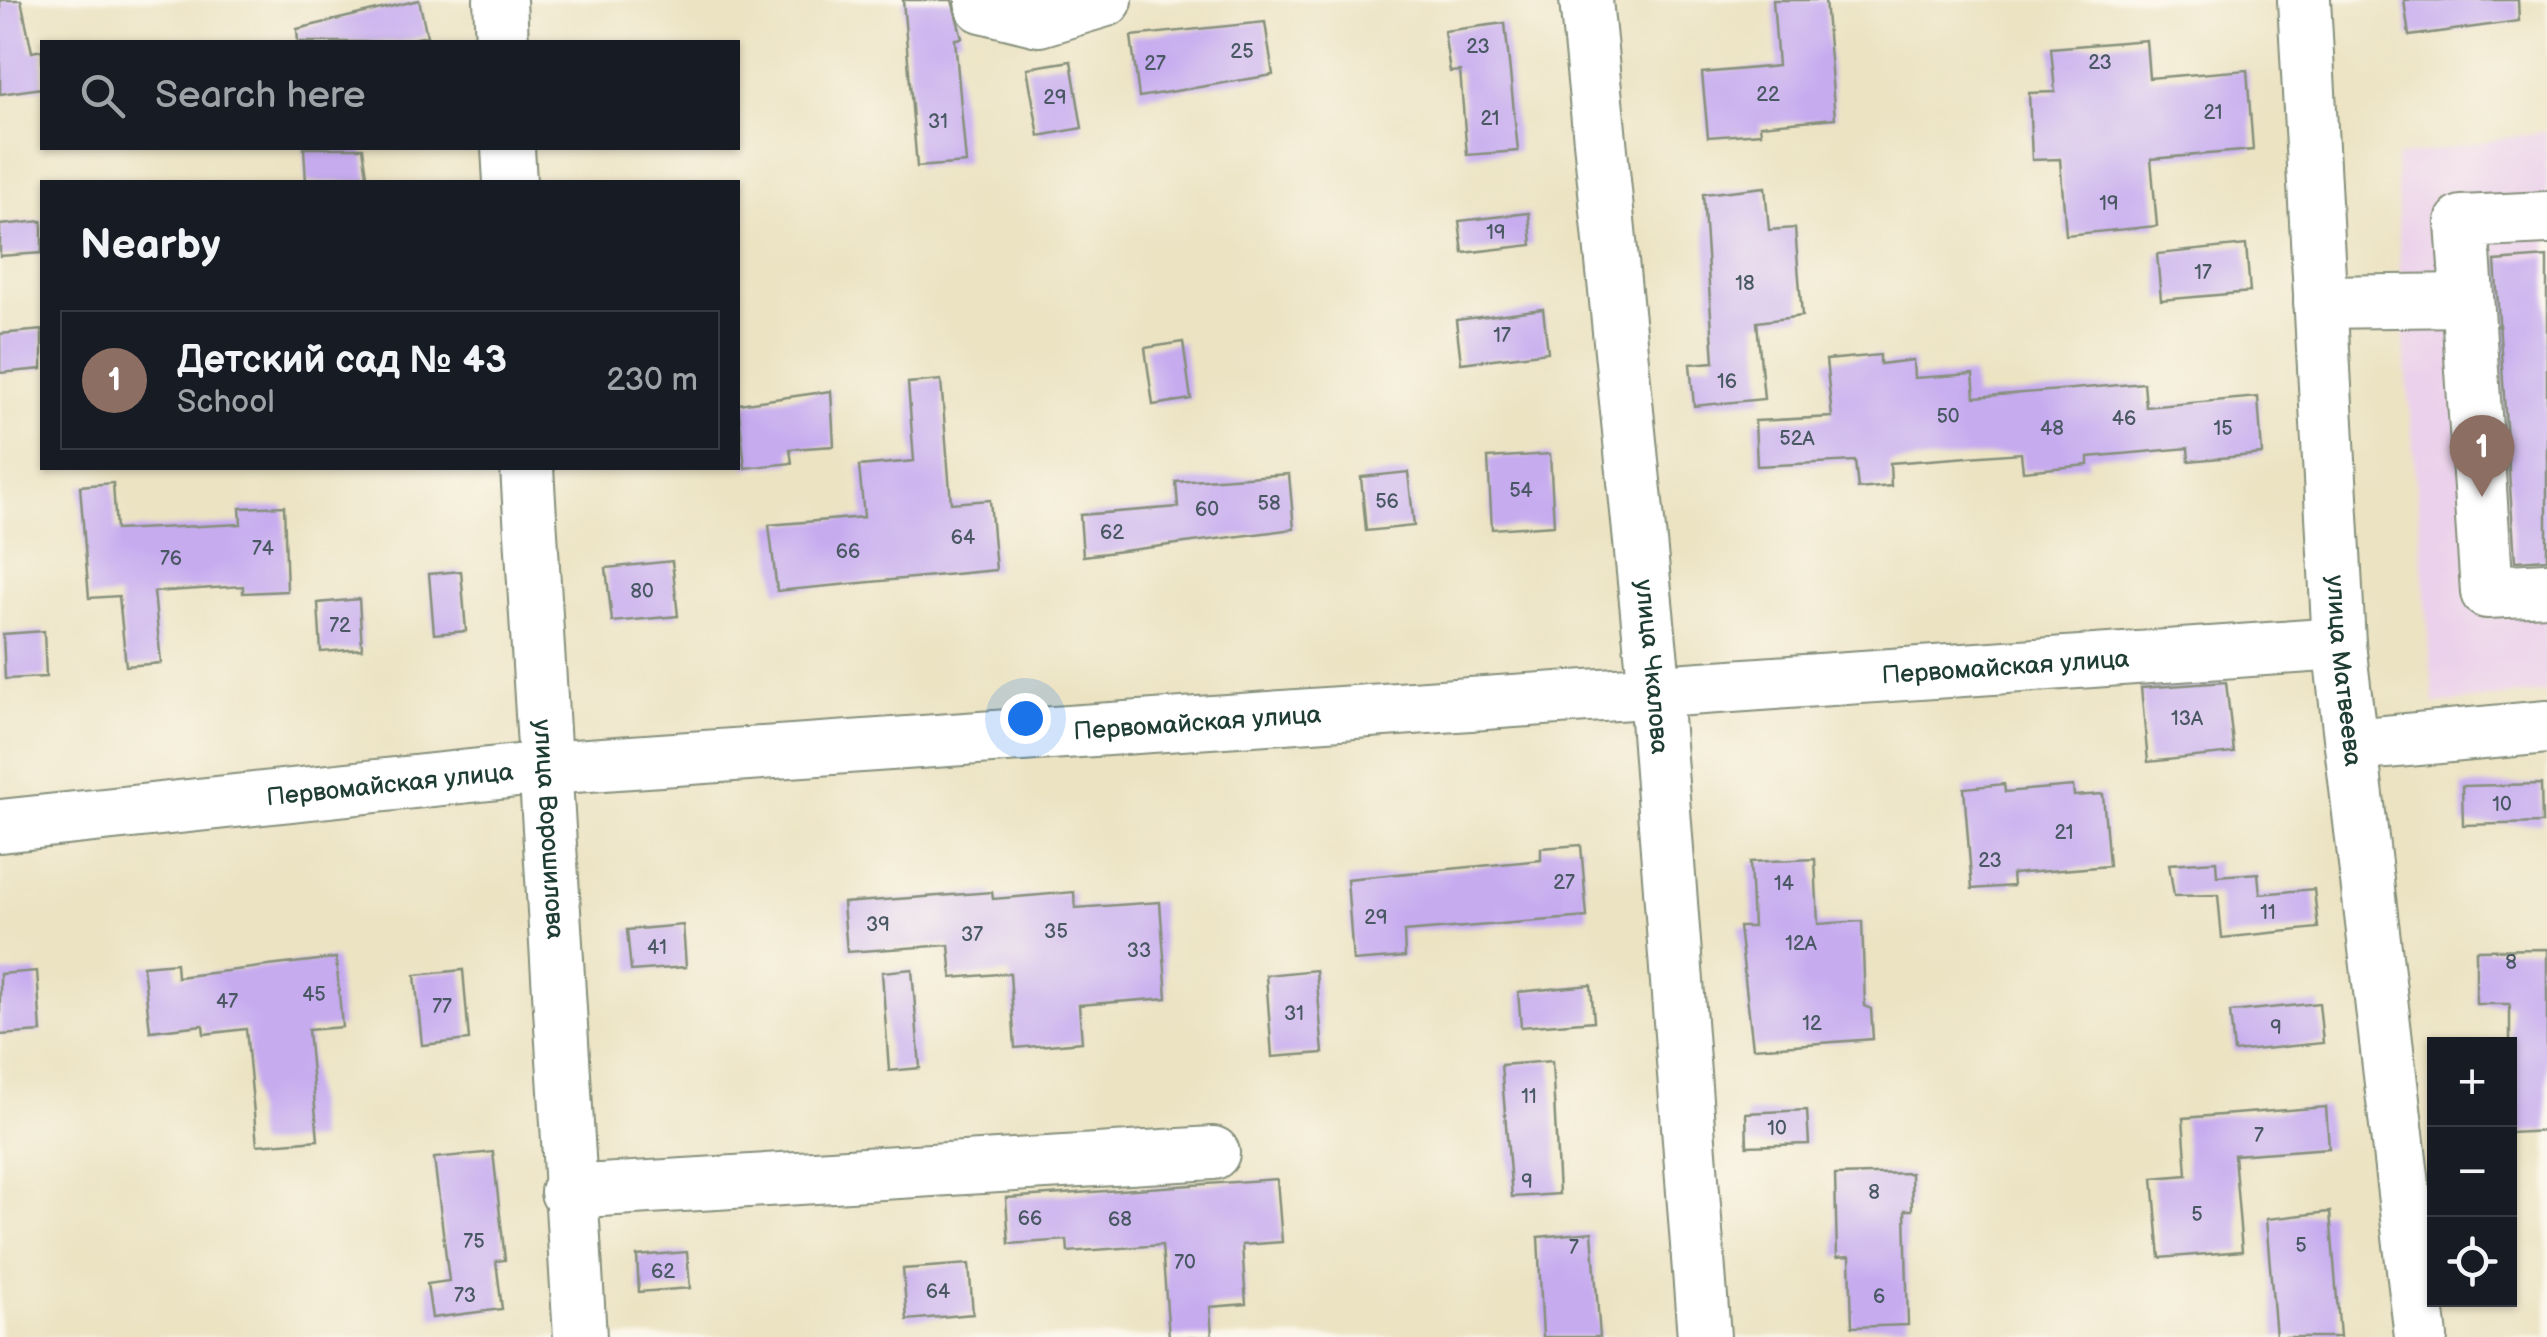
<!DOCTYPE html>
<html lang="en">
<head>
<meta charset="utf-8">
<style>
  body { margin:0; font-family:"Balsamiq Sans",sans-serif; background:#242831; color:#f1f3f6 }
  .controls { position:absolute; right:30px; bottom:30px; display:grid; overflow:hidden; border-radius:0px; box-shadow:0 2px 8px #0004 }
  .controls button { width:90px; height:90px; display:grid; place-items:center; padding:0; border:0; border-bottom:2px solid #363941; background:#171b24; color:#f1f3f6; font:50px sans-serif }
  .you { position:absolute; left:1025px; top:718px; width:35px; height:35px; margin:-25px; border:8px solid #fff; border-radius:50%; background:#1a73e8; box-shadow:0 0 0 15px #1a73e833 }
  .badge { display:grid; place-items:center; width:65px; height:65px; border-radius:50%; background:#0f766e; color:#fff; font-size:32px; font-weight:700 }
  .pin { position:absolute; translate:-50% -82px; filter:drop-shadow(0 2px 5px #0008) }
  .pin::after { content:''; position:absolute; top:52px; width:35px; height:30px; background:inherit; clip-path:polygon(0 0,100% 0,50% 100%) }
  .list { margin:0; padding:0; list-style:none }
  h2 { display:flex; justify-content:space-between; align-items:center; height:130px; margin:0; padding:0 40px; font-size:42px }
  h2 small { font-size:32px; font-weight:400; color:#9ea1a6 }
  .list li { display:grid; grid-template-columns:65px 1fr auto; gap:30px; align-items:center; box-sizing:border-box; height:140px; margin:0 20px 20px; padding:0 20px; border:2px solid #363941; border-radius:0px }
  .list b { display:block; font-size:38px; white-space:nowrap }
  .list p { margin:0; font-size:32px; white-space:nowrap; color:#9ea1a6 }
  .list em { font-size:32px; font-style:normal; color:#9ea1a6 }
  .icon { flex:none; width:55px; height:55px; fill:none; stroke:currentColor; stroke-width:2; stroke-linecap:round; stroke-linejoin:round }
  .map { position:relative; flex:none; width:2547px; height:1337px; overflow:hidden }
  .search { position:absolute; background:#171b24; box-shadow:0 2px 8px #0004; left:40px; top:40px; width:700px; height:110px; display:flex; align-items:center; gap:25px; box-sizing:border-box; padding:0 35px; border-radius:0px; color:#9ea1a6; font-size:38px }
  .panel { position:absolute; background:#171b24; box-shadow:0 2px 8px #0004; left:40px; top:180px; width:700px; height:290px; border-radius:0px }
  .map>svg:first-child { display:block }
  .built { fill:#ebd1eb }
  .building { fill:#c6abef }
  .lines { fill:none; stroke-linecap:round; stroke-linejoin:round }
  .minor-casing { stroke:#86907c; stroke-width:56 }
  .minor { stroke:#fff; stroke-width:52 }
  .labels { text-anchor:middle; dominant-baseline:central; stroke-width:10; stroke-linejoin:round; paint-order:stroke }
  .number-label { font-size:20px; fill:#495863 }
  .street-label { font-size:25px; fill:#1f3d34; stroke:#fbf7ec }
</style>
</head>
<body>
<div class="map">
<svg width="2547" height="1337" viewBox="0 0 2547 1337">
  <rect width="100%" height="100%" fill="#fbf7ec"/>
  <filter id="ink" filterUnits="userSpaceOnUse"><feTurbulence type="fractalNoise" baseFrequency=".01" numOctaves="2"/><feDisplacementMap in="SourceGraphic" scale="20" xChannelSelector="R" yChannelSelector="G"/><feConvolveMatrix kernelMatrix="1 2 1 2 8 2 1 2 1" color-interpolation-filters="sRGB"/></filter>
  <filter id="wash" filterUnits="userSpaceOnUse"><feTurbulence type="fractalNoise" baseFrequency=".0048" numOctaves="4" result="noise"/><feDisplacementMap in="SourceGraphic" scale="40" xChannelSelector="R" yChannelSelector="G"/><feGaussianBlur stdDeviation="2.25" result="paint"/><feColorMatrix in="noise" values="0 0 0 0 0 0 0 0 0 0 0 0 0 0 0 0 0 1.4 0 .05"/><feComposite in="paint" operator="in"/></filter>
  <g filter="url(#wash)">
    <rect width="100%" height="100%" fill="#ece3c3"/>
    <!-- built -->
    <polygon class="built" points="2547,131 2547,692 2434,704 2401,302 2396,157"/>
    <g id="blocks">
      <!-- building -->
      <g class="building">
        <polygon points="0,0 21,0 32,52 42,50 42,88 0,94"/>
        <polygon points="419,0 427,36 398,42 298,42 297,29"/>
        <polygon points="903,0 952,0 962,38 955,39 966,163 917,167"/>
        <polygon points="1773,0 1825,0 1835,118 1760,125 1761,133 1708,137 1702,73 1778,66"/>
        <polygon points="2404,0 2518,0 2519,21 2409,36"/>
        <polygon points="1265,22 1273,75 1139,97 1131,36"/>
        <polygon points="1505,23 1518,151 1467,155 1460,71 1450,72 1444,31"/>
        <polygon points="2146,40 2149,78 2247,70 2253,150 2151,159 2157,226 2066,235 2060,159 2032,160 2029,93 2055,92 2051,48"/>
        <polygon points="1071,61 1082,128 1039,136 1027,68"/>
        <polygon points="304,148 363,148 368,182 306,182"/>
        <polygon points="1765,187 1769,230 1795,228 1802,316 1757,322 1764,399 1694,406 1690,364 1714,362 1703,194"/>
        <polygon points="1529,213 1532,245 1463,253 1459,221"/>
        <polygon points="42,221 42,253 0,256 0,225"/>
        <polygon points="2246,245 2250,292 2161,300 2157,254"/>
        <polygon points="2547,257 2547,559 2515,561 2495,261"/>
        <polygon points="1543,309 1548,352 1461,363 1456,320"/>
        <polygon points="42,330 42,369 0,373 0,334"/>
        <polygon points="1183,342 1191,399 1153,405 1145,348"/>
        <polygon points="1880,355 1880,364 1913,360 1914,378 1973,374 1975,397 2144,383 2146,407 2258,397 2262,454 2189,461 2188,448 2088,457 2088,465 2023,471 2021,453 1890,463 1891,486 1858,489 1855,461 1757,466 1755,421 1832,417 1826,360"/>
        <polygon points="941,380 951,503 990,500 996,570 777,591 769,525 864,517 859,466 914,461 908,383"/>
        <polygon points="831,391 834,446 790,449 792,463 745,468 738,404"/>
        <polygon points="1550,454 1554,525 1492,529 1488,458"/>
        <polygon points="1408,472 1414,526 1366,531 1361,477"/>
        <polygon points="1289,474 1294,529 1083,556 1080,515 1178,507 1176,482"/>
        <polygon points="113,483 116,530 241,524 240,508 284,506 287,591 243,593 243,586 154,592 161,663 126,666 119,596 89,598 80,486"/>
        <polygon points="672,561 678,616 612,622 606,568"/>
        <polygon points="461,571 466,631 434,634 429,574"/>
        <polygon points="359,599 362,649 321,652 318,603"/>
        <polygon points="44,631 46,677 5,679 3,634"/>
        <polygon points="2226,682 2234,753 2148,762 2141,688"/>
        <polygon points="2004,784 2005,792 2073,786 2074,796 2103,794 2109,866 2012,874 2013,886 1972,889 1964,788"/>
        <polygon points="2541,784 2542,823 2463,825 2462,786"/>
        <polygon points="1581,845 1587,917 1404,932 1405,957 1353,961 1347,879 1541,860 1541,848"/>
        <polygon points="1815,859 1818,924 1862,921 1865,1006 1871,1009 1873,1039 1753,1048 1739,927 1753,927 1750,862"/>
        <polygon points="2216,861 2217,876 2258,873 2260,894 2314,889 2318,928 2222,938 2218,895 2174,896 2169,864"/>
        <polygon points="992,892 993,899 1074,892 1075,908 1160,902 1167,998 1079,1005 1082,1042 1015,1048 1010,973 952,978 949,945 847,952 843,903"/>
        <polygon points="683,925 686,967 631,971 627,930"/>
        <polygon points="2547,949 2547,1131 2510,1133 2510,1004 2476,1004 2476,950"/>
        <polygon points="336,958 342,1027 308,1030 318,1140 257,1145 246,1029 204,1034 203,1025 150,1031 143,966 176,963 177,977"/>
        <polygon points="912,969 920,1068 889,1071 882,972"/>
        <polygon points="463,970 469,1040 422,1045 415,975"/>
        <polygon points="1316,970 1323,1053 1272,1057 1266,975"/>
        <polygon points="37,971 41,1032 0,1035 0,974"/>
        <polygon points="1591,985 1594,1021 1521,1027 1518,992"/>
        <polygon points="2319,1003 2323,1043 2234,1052 2230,1012"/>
        <polygon points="1552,1061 1559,1194 1512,1197 1501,1065"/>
        <polygon points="2326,1107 2329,1148 2234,1155 2242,1251 2160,1258 2153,1178 2187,1175 2183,1118"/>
        <polygon points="1807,1110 1809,1144 1747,1146 1746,1113"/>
        <polygon points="493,1152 505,1260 496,1261 502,1309 432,1318 427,1284 449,1281 434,1158"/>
        <polygon points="1911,1173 1912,1210 1905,1210 1908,1325 1852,1327 1850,1256 1837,1257 1835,1175"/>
        <polygon points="1277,1179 1282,1242 1242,1245 1246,1304 1210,1307 1212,1337 1169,1337 1162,1245 1068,1252 1067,1240 1009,1244 1006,1198"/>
        <polygon points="2330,1212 2340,1337 2276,1337 2266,1219"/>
        <polygon points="1592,1232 1600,1337 1543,1337 1538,1237"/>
        <polygon points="687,1252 690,1288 639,1292 637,1256"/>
        <polygon points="969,1264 973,1314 907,1320 903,1269"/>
      </g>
    </g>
  </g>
  <g filter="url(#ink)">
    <use href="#blocks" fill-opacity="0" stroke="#86907c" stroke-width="2.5"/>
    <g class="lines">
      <defs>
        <g id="minor">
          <polyline points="500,0 502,42"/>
          <polyline points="982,0 982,6 1039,20 1106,0"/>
          <path id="s1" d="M1586,0L1655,692L1704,1337"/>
          <path id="s2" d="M2304,0L2339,644L2421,1337"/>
          <polyline points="508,148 510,182"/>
          <polyline points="2547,218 2462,222 2487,592 2547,589"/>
          <polyline points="2320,302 2467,300"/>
          <path id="s3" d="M527,468L580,1337"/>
          <polyline points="2353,745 2547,727"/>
          <path id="s4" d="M0,826L545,768L2339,644"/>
          <polyline points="567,1192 1213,1153"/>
        </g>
      </defs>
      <!-- minor casing -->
      <use href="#minor" class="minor-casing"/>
      <!-- minor -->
      <use href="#minor" class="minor"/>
    </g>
  </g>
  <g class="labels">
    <!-- number labels -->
    <g class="number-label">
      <text x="1478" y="47">23</text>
      <text x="1242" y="52">25</text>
      <text x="2100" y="63">23</text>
      <text x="1155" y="64">27</text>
      <text x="1768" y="95">22</text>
      <text x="1055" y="98">29</text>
      <text x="2213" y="113">21</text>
      <text x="1490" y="119">21</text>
      <text x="938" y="122">31</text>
      <text x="2109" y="204">19</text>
      <text x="1496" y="233">19</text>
      <text x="2203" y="273">17</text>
      <text x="1745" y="284">18</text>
      <text x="1502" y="336">17</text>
      <text x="1727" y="382">16</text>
      <text x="1948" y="417">50</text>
      <text x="2124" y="419">46</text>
      <text x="2052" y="429">48</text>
      <text x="2223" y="429">15</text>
      <text x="1797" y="439">52А</text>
      <text x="1521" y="491">54</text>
      <text x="1387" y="502">56</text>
      <text x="1269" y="504">58</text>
      <text x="1207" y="510">60</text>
      <text x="1112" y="533">62</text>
      <text x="963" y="538">64</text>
      <text x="263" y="549">74</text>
      <text x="848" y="552">66</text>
      <text x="171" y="559">76</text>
      <text x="642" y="592">80</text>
      <text x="340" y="626">72</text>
      <text x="2187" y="719">13А</text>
      <text x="2502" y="805">10</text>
      <text x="2064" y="833">21</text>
      <text x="1990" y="861">23</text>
      <text x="1564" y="883">27</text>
      <text x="1784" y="884">14</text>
      <text x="2268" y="913">11</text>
      <text x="1376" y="918">29</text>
      <text x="878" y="925">39</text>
      <text x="1056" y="932">35</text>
      <text x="972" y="935">37</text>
      <text x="1801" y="944">12А</text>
      <text x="657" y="948">41</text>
      <text x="1139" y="951">33</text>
      <text x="2511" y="963">8</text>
      <text x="314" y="995">45</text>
      <text x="227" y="1002">47</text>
      <text x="442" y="1007">77</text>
      <text x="1294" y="1014">31</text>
      <text x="1812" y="1024">12</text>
      <text x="2276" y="1028">9</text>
      <text x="1529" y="1097">11</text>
      <text x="1777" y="1129">10</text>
      <text x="2259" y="1136">7</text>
      <text x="1527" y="1182">9</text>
      <text x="1874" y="1193">8</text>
      <text x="2197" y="1215">5</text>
      <text x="1030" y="1219">66</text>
      <text x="1120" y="1220">68</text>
      <text x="474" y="1242">75</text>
      <text x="2301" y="1246">5</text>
      <text x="1574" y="1248">7</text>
      <text x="1185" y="1263">70</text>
      <text x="663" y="1272">62</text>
      <text x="938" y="1292">64</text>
      <text x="465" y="1296">73</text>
      <text x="1879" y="1297">6</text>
    </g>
    <!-- street labels -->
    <g class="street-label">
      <text stroke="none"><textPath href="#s4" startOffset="2012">Первомайская улица</textPath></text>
      <text stroke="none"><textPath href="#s1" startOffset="670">улица Чкалова</textPath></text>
      <text stroke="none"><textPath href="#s2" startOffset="672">улица Матвеева</textPath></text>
      <text stroke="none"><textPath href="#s4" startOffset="1202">Первомайская улица</textPath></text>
      <text stroke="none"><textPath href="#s4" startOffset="392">Первомайская улица</textPath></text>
      <text stroke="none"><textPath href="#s3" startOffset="362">улица Ворошилова</textPath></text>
    </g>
  </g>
</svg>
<div class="controls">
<button>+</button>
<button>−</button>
<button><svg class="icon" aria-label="locate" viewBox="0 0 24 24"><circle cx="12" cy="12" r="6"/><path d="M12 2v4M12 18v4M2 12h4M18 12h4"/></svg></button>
</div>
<div class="you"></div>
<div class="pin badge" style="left:2482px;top:497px;background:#8d6e63">1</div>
<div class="search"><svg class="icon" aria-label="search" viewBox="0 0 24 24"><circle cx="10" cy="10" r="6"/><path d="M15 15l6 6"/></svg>Search here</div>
<section class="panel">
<h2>Nearby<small></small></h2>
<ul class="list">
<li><span class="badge" style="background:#8d6e63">1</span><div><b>Детский сад № 43</b><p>School</p></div><em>230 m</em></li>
</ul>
</section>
</div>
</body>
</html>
